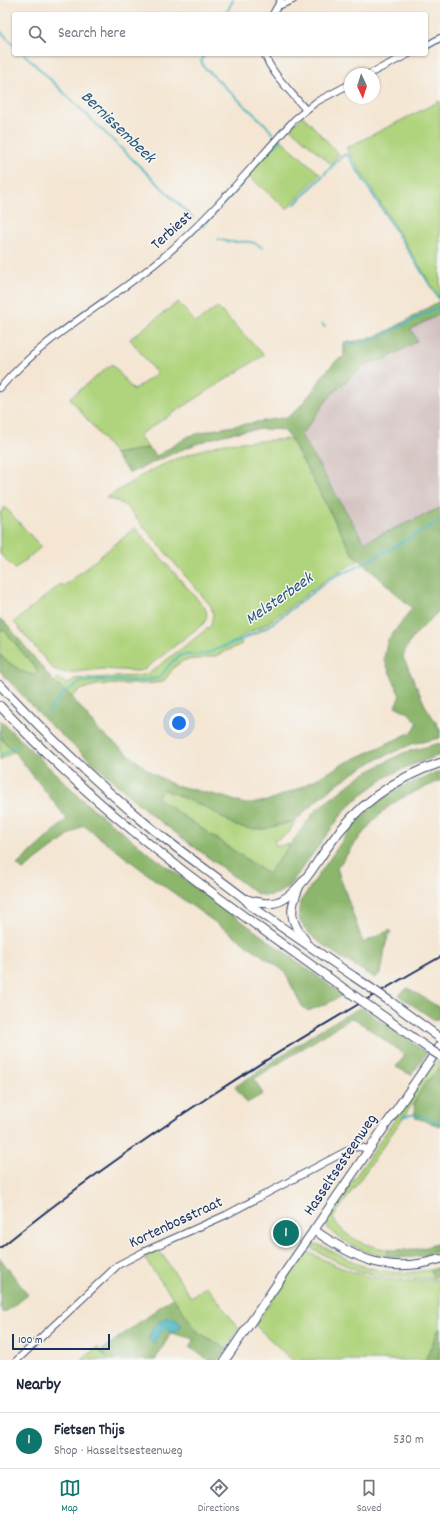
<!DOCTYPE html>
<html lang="en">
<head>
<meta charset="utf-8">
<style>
  body { margin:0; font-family:Dekko,sans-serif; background:#f2f2f3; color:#1f2937 }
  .compass { position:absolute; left:344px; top:68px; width:36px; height:36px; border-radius:50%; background:#fff; box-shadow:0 1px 3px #0004; rotate:176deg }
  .scale { position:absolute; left:12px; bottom:10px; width:98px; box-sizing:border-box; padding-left:4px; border:2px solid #1b2f5e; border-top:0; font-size:11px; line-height:14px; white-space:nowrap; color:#1b2f5e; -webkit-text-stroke:3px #f6f6f2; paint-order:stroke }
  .you { position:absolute; left:179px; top:723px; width:14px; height:14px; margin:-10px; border:3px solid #fff; border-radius:50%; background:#1a73e8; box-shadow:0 0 0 6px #1a73e833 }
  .badge { display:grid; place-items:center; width:26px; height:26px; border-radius:50%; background:#0f766e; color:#fff; font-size:13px; font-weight:700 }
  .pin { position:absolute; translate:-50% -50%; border:2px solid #fff; box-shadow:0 1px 4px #0006 }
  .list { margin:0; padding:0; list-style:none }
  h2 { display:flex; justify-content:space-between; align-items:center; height:52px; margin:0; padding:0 16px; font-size:17px }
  h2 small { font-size:13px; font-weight:400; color:#747a83 }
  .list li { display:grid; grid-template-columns:26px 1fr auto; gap:12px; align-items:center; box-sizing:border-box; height:56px; padding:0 16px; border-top:1px solid #e0e1e3 }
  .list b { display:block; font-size:15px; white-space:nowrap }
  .list p { margin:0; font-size:13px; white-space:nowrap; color:#747a83 }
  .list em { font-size:13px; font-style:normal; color:#747a83 }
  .icon { flex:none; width:22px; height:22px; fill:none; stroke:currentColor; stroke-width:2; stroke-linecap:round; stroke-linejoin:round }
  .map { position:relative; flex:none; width:440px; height:1360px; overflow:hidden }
  .search { position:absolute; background:#fff; box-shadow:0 1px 3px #0004; left:12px; right:12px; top:12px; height:44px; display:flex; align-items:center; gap:10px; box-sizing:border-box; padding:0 14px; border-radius:4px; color:#747a83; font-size:15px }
  .sheet { height:108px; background:#fff }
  nav { display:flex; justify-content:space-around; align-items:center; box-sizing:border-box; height:56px; border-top:1px solid #e0e1e3; background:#fff; font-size:11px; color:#747a83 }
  nav a { display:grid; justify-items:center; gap:2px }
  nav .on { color:#0f766e }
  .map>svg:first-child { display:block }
  .industrial { fill:#d1bfbe }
  .green { fill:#b0d47d; stroke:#66826e }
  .forest { fill:#8cb66c; stroke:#547265 }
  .water { fill:#46b5bf; stroke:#30728e }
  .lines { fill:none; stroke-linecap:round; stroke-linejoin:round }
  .stream { stroke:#46b5bf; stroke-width:2 }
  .minor-casing { stroke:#3c4a70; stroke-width:8 }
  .secondary-casing { stroke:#3c4a70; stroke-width:10 }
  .minor { stroke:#fff; stroke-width:6 }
  .secondary { stroke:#fff; stroke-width:8 }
  .rail { stroke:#1b2f5e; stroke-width:2 }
  .secondary-bridge-casing { stroke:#3c4a70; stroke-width:10; stroke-linecap:butt }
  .secondary-bridge { stroke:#fff; stroke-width:8 }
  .labels { text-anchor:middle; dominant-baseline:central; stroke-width:3; stroke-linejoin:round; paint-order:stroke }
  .street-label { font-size:16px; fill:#1b2f5e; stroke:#f6f6f2 }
  .water-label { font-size:17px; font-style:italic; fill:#28577b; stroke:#f6f6f2 }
</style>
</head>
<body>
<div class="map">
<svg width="440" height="1360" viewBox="0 0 440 1360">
  <rect width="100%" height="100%" fill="#f6f6f2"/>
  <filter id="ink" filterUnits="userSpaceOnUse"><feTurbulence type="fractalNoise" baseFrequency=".025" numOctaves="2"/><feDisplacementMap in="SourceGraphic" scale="8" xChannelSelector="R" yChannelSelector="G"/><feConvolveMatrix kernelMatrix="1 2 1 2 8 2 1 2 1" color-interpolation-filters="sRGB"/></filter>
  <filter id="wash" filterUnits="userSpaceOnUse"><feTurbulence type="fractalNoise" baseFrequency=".012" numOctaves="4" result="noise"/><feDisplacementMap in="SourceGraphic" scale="16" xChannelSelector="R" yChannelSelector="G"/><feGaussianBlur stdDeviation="0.9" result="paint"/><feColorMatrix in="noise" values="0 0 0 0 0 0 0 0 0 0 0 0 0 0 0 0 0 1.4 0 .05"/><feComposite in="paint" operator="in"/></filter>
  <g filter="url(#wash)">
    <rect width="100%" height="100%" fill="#f4e6d3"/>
    <!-- industrial -->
    <polygon class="industrial" points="440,314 440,508 364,542 301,435 331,395 348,378 365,364 386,359 416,341 411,329"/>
    <!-- green -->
    <g class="green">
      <polygon points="440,101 440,299 346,148"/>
      <polygon points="303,116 339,154 331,164 290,128"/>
      <polygon points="279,138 320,174 287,209 247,175"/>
      <polygon points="178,302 196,323 217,307 264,355 139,435 148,448 115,454 70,398 112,364 133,390 157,374 130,339"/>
      <path d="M291,439L352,553L360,560L331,576L268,623L239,638L242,644L215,656L197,659L185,660L175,666L163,682C154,683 144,684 135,684C113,685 89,680 72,697L54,682L58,678L67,684L70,683L74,679L137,676L148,674L211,626L213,614L211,606L127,507L117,501L106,498L141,476L170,461L201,450L225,443Z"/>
      <polygon points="5,507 41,547 15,569 0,554 0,513"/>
      <path d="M135,528L205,608C207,614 208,617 204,623L145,669L139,671L102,669L66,673L53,669L14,622L61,584L64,586Z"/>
      <path d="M4,629L38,671L35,675C23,674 8,663 0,654V630Z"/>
      <polygon points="0,737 13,752 0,760"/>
      <polygon points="163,789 209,809 236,826 264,829 295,821 289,833 274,841 277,846 290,844 268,874 157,798"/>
      <path d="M436,1060L440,1062V1067L426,1082L414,1102L333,1218C345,1239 366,1245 388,1250L387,1256L367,1252L351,1245L334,1234L328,1228L327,1218Z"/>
      <path d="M317,1244L360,1265L381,1271L405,1273L431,1270L433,1278C413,1279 391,1279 371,1274C351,1269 332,1259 314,1250L312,1248L313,1245Z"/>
      <polygon points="159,1250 191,1297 207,1286 239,1329 226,1349 198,1332 144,1258"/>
      <path d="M305,1250C349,1275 389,1286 440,1279V1327L425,1360H292L255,1325Z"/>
      <polygon points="97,1347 108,1360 82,1360"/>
    </g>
    <!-- forest -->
    <g class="forest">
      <path d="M440,301V314L411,329L417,341L386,359L365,364L331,395L301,435L364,542L440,508V610L415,635L406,648L403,657L425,705L440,729V738L412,744L373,761L341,781L317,800L295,821L264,829H251L236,826L209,809L163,789L157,798L268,874L316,810L360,776L403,753L440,743V755L409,766L386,777L361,795L345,810L289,886C277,895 273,897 257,894L149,813L48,723L0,671V654C8,663 23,674 35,675L38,671L4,630H0V619L6,623L54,682L72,697L100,732L152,773L174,785L224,797L245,804L267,801L300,788L343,764L414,731L417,723L409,713L395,706L400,696L384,659L387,641L412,608L352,553L291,439L284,430C227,424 180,451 130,473L120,462L115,454L148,448L157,456L189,436L216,429L287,417C297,411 304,402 311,393C319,383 331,360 344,357V342C381,342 409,317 440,301Z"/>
      <polygon points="0,720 86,803 147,852 343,995 328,1003 308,1011 302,1006 284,971 154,879 83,825 23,870 17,865 67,819 17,755 0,737"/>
      <path d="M440,771V781C424,788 407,794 392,804C370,820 354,846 337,868L363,943L390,930L391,932C384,940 384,962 381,973H379L377,977L375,978C357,967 310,941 301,923C298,917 299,909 300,902L351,828L369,810L385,797L401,787Z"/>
      <polygon points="408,988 440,1008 440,1015 436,1021 398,995"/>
      <polygon points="361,1007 427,1053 411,1075 396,1067 405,1055 357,1020 351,1018 254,1079 263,1094 247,1103 235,1087 318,1031"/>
      <path d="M440,1067V1126L416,1118C408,1099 428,1081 440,1067Z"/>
      <path d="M440,1243V1251C422,1257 406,1259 387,1256L388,1250L419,1249Z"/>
      <polygon points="0,1258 28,1295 4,1313 0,1308"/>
      <polygon points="440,1267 440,1275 433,1278 431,1270"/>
      <polygon points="173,1297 198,1332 226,1349 218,1360 208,1360 189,1347 194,1339 171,1333 155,1360 108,1360 101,1351"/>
      <polygon points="440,1327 440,1360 425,1360"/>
    </g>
    <!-- water -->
    <path class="water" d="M171,1316L182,1325L178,1331L171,1333L167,1329L162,1331L153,1344L148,1339C154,1326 156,1321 171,1316Z"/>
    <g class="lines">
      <!-- stream -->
      <g class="stream">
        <polyline points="226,14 233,0"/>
        <polyline points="0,31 14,45"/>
        <polyline points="24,54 193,218"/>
        <polyline points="205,54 201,61 204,67 245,106 265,124 272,133"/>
        <polyline points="265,156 281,140"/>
        <polyline points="295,204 342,156 347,154 440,301"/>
        <polyline points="202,227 244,181"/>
        <path d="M218,239C222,240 227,242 231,242C247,243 248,238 263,248"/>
        <polyline points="322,324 325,327"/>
        <polyline points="345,343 362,344 384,335 440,306"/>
        <polyline points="48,713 64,692 82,682 101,680 140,681 159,678 171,663 181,655 205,654 243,639 269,626 333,577 355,568 440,521"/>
        <polyline points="0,756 16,746"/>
        <path d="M403,1117C417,1111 427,1118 440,1124"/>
      </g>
    </g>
  </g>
  <g filter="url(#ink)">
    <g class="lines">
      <defs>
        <g id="minor">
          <polyline points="278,6 293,0"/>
          <polyline points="273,14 281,0"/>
          <polyline points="426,46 440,38"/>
          <path d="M265,54C269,71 294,95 305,109"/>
          <polyline points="369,74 409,54"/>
          <path d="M0,388C44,336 108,303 161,259C210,218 251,167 295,119L316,102L350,84"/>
          <polyline points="17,1360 118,1265 143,1252 226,1215 352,1148 359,1147 369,1149"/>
        </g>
        <g id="secondary">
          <path d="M0,685C47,735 97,784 150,827C181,852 214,875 245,899L251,906L353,976"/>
          <path d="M0,706C36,744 74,781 114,815C186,876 263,930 339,985"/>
          <path d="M299,887C289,910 289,920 305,940"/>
          <path d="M245,899C258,902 271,907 284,899C303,887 316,863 329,845C357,805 394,778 440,763"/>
          <polyline points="391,1002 440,1038"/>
          <polyline points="376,1011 429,1049"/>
          <path d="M314,1230C355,1259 389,1275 440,1259"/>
          <polyline points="225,1360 440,1046"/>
        </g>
      </defs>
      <!-- minor casing -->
      <use href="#minor" class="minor-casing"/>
      <!-- secondary casing -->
      <use href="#secondary" class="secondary-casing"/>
      <!-- minor -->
      <use href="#minor" class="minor"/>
      <!-- secondary -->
      <use href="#secondary" class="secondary"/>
      <!-- rail -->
      <path class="rail" d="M0,1248C137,1137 287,1044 440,957"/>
      <defs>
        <g id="secondary-bridge">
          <polyline points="353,976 391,1002"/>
          <polyline points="339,985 376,1011"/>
          <polyline points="429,1049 440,1056"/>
        </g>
      </defs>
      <!-- secondary-bridge casing -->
      <use href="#secondary-bridge" class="secondary-bridge-casing"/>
      <!-- secondary-bridge -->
      <use href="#secondary-bridge" class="secondary-bridge"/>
    </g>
  </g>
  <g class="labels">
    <!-- street labels -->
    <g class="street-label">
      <text transform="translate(172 231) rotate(-42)">Terbiest</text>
      <text transform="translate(341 1165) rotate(-56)">Hasseltsesteenweg</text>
      <text transform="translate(176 1223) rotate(-25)">Kortenbosstraat</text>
    </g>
    <!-- water labels -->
    <g class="water-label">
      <text transform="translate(117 128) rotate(44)">Bernissembeek</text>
      <text transform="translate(280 600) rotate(-35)">Melsterbeek</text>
    </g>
  </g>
</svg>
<svg class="compass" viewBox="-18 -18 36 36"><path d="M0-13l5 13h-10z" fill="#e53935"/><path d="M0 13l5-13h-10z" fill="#747a83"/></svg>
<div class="scale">100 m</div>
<div class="you"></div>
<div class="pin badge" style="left:286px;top:1233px">1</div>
<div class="search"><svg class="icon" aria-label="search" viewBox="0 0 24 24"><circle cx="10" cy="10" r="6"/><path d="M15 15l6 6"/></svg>Search here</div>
</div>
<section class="sheet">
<h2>Nearby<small></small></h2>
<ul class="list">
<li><span class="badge">1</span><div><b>Fietsen Thijs</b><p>Shop · Hasseltsesteenweg</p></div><em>530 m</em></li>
</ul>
</section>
<nav>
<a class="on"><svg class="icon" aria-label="map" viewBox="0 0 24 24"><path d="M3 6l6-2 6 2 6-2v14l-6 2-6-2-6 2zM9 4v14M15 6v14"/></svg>Map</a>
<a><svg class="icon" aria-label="directions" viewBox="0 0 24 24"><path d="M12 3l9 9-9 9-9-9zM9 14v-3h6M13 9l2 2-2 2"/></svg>Directions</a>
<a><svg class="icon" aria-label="saved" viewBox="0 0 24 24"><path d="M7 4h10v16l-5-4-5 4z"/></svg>Saved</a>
</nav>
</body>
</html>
